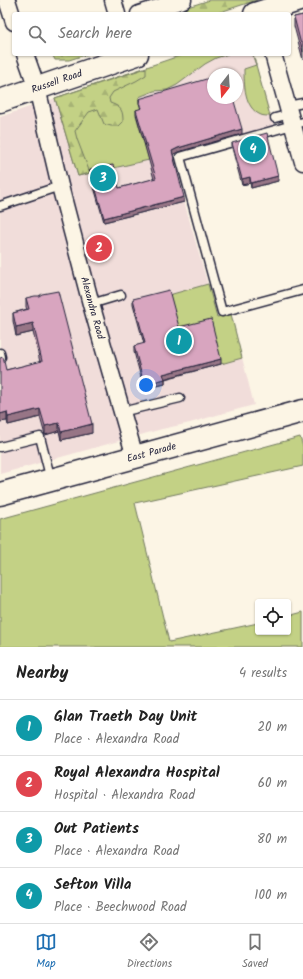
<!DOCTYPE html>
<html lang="en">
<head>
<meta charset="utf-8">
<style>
  body { margin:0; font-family:Kalam,sans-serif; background:#f6f6f6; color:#222 }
  .controls { position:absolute; right:12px; bottom:12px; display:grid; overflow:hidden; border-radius:4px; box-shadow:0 1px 3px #0004 }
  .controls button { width:36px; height:36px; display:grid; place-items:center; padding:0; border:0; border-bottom:1px solid #e0e0e0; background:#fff; color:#222; font:20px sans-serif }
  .compass { position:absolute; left:207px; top:68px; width:36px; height:36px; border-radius:50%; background:#fff; box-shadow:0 1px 3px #0004; rotate:197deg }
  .you { position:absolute; left:146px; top:385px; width:14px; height:14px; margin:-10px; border:3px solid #fff; border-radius:50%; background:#1a73e8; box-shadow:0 0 0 6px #1a73e833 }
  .badge { display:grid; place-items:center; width:26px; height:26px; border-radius:50%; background:#1f6fb2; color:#fff; font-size:13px; font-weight:700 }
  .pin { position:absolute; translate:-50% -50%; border:2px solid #fff; box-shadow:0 1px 4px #0006 }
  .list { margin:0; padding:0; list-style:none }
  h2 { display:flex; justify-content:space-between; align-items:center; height:52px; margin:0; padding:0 16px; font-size:17px }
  h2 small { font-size:13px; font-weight:400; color:#767676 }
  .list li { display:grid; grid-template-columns:26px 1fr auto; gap:12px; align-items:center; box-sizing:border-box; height:56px; padding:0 16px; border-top:1px solid #e0e0e0 }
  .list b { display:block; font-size:15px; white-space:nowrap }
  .list p { margin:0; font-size:13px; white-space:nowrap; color:#767676 }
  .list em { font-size:13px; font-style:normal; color:#767676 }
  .icon { flex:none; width:22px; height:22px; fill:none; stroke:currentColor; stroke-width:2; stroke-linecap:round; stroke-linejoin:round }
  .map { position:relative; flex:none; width:303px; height:647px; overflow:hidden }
  .search { position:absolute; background:#fff; box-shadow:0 1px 3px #0004; left:12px; right:12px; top:12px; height:44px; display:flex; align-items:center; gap:10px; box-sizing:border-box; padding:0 14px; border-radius:4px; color:#767676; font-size:15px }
  .sheet { height:276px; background:#fff }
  nav { display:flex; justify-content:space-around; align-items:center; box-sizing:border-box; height:56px; border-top:1px solid #e0e0e0; background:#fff; font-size:11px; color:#767676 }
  nav a { display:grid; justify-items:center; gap:2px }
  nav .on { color:#1f6fb2 }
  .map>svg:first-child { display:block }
  .built { fill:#f1ddda; fill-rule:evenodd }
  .green { fill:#c3d185; stroke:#727a60 }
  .forest { fill:url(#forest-firs); stroke:#727a60 }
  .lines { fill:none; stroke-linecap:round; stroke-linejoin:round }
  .lane-casing { stroke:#22223b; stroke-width:11 }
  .street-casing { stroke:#22223b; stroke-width:19 }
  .secondary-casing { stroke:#22223b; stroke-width:25 }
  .primary-casing { stroke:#22223b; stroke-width:25 }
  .lane { stroke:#fcf5e5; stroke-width:8 }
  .street { stroke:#fcf5e5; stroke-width:16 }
  .secondary { stroke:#fcf5e5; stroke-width:22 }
  .primary { stroke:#fcf5e5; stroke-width:22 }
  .wall { fill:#ba8ea4; stroke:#22223b }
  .shaded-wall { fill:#977486; stroke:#22223b }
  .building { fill:#d8a5bf; stroke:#22223b }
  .labels { text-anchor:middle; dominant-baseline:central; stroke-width:3; stroke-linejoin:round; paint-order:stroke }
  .street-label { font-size:10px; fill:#22223b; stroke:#fcf5e5 }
</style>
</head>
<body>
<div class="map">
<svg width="303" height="647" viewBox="0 0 303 647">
  <defs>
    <pattern id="forest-firs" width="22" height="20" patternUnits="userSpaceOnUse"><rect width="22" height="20" fill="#c3d185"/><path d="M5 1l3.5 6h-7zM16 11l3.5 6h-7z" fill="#a7b374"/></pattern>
  </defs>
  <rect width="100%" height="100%" fill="#fcf5e5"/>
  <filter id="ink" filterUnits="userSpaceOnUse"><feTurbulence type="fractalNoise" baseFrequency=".025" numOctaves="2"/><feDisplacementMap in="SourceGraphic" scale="8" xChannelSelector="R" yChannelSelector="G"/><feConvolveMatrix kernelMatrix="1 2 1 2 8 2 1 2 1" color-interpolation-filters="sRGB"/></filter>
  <g filter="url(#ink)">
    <!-- built -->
    <path class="built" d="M185,54H253L274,126L172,155L184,201L217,317L231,314L254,405L217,415L190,423L162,429L0,474V117ZM213,74H237V98H213Z"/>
    <!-- green -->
    <g class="green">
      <polygon points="185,54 228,54 216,58 205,64 177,85 167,90 154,91 139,97 139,103 142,113 136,115 149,160 78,176 55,98"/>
      <path d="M252,54H253L270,116C268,116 263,116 261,115C244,108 244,84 244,69L256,65Z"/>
      <polygon points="208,284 217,317 231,314 242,358 221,364 210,324 179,332 169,295"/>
      <polygon points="300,437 303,447 303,466 135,503 169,642 258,623 258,632 288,632 288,616 303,612 303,647 0,647 0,519"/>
    </g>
    <!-- forest -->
    <g class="forest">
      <polygon points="210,0 257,0 214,14 165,14"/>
      <polygon points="52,54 88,54 69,60 55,60"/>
      <path d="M146,68V75L136,81L113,92L109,98L110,103C122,107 123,111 123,122L119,126H111L104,124L98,109L89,112L75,131L77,139L90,173L78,176L55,98Z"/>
    </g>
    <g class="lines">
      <defs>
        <g id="lane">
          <polyline points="288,106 303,103"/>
          <polyline points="275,118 290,114"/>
          <polyline points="303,122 180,157 222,312 303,290"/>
          <polyline points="0,206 60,186"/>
          <polyline points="91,304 121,295"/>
          <polyline points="0,353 1,357"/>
          <polyline points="121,412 180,398"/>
          <polyline points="0,447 40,437 51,480"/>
        </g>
        <g id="street">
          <polyline points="7,0 14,22"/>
          <polyline points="113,0 117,14"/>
          <polyline points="139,14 183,0"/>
          <path id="s1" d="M25,54L37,88L60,186L91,304L135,457"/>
          <polyline points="273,54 303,162"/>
        </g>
        <g id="secondary">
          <path id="s2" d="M0,494L303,411"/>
        </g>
        <g id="primary">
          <polyline points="255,14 299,0"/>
          <path id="s3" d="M0,101L137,54"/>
        </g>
      </defs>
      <!-- lane casing -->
      <use href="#lane" class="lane-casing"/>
      <!-- street casing -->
      <use href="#street" class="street-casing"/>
      <!-- secondary casing -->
      <use href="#secondary" class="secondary-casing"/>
      <!-- primary casing -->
      <use href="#primary" class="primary-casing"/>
      <!-- lane -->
      <use href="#lane" class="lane"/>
      <!-- street -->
      <use href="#street" class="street"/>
      <!-- secondary -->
      <use href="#secondary" class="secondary"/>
      <!-- primary -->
      <use href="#primary" class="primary"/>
    </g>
    <!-- wall -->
    <g class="wall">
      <polygon points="303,15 303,60 294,26 294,17"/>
      <polygon points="139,99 242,134 178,152 173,154 184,202 104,222 90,173 90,169 119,188 154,179 136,114 136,110 141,109 139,103"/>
      <polygon points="232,143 278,181 251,188 250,183 242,185 232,148"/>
      <polygon points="26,298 92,433 61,440 59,431 45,435 40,417 8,425 7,421 6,370 40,362 33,332 16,336 13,321 13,313 27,309 26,307"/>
      <polygon points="133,299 179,327 221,364 165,379 165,384 149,388 148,384 143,385 134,352 134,346 144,344 133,304"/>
    </g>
    <!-- shaded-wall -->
    <g class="shaded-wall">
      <polygon points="242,129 242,134 178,152 172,155 172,151 178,148"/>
      <polygon points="278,176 278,181 251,188 251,183"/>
      <polygon points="250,177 250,183 242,185 242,179"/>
      <polygon points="184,197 184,202 104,222 104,218"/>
      <polygon points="33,323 33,332 16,336 16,327"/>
      <polygon points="221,359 221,364 163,379 163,374"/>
      <polygon points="148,379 148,384 143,385 143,380"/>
      <polygon points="165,379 165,384 149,388 149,383"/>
      <polygon points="40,409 40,417 8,425 8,417"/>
      <polygon points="7,412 7,421 0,422 0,414"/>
      <polygon points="59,423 59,431 45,435 45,426"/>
      <polygon points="92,424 92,433 61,440 61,432"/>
    </g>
    <!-- building -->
    <g class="building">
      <polygon points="303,15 303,52 294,17"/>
      <polygon points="213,77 213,98 233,98 242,129 178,148 172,151 184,197 104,218 90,169 113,165 119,188 156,178 136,110 142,108 139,99"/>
      <polygon points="267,133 278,176 251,183 250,177 242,179 232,143"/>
      <polygon points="169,290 179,327 211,319 221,359 163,374 165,379 149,383 148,379 143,380 134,346 145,343 133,299"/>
      <polygon points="58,291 92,424 61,432 59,423 45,426 40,409 8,417 7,412 0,414 0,358 3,357 6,370 42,361 33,323 16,327 13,313 29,309 26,298 35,296 39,296 42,294"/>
    </g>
  </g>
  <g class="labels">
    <!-- street labels -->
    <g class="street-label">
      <text stroke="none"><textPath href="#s3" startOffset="60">Russell Road</textPath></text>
      <text stroke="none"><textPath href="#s1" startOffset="263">Alexandra Road</textPath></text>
      <text stroke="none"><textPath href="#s2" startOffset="157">East Parade</textPath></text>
    </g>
  </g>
</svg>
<div class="controls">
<button><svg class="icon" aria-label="locate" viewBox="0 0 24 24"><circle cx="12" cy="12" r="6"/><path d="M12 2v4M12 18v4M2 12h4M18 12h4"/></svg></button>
</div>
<svg class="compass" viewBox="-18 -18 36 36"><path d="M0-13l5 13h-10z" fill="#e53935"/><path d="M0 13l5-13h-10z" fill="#767676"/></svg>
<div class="you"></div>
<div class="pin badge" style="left:179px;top:341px;background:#0f9aa8">1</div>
<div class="pin badge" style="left:99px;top:248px;background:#e0444e">2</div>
<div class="pin badge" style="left:103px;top:178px;background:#0f9aa8">3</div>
<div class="pin badge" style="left:253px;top:149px;background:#0f9aa8">4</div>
<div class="search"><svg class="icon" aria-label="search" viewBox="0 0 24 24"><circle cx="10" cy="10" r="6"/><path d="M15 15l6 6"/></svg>Search here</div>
</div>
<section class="sheet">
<h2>Nearby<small>4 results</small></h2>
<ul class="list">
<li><span class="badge" style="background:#0f9aa8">1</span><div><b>Glan Traeth Day Unit</b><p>Place · Alexandra Road</p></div><em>20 m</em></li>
<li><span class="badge" style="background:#e0444e">2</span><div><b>Royal Alexandra Hospital</b><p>Hospital · Alexandra Road</p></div><em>60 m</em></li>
<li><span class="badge" style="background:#0f9aa8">3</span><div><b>Out Patients</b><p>Place · Alexandra Road</p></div><em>80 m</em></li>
<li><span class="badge" style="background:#0f9aa8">4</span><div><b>Sefton Villa</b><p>Place · Beechwood Road</p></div><em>100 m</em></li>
</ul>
</section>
<nav>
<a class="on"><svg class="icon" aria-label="map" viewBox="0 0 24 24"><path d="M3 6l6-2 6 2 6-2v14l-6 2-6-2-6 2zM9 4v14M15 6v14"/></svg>Map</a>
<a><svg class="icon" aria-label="directions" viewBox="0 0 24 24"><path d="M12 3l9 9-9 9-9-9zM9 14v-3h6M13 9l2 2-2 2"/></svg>Directions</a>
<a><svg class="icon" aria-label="saved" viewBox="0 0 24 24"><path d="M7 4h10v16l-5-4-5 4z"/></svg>Saved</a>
</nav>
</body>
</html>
